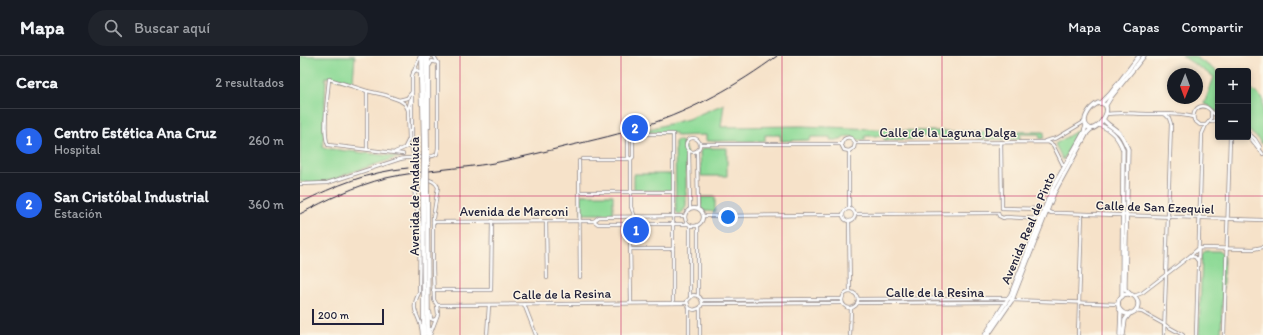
<!DOCTYPE html>
<html lang="es">
<head>
<meta charset="utf-8">
<style>
  body { margin:0; font-family:Itim,sans-serif; background:#20242c; color:#f1f3f6 }
  .controls { position:absolute; right:12px; top:12px; display:grid; overflow:hidden; border-radius:4px; box-shadow:0 2px 6px #0003 }
  .controls button { width:36px; height:36px; display:grid; place-items:center; padding:0; border:0; border-bottom:1px solid #363941; background:#171b24; color:#f1f3f6; font:20px sans-serif }
  .compass { position:absolute; left:867px; top:12px; width:36px; height:36px; border-radius:50%; background:#171b24; box-shadow:0 2px 6px #0003; rotate:181deg }
  .scale { position:absolute; left:12px; bottom:10px; width:72px; box-sizing:border-box; padding-left:4px; border:2px solid #22223b; border-top:0; font-size:11px; line-height:14px; white-space:nowrap; color:#22223b; -webkit-text-stroke:3px #fcf5e5; paint-order:stroke }
  .you { position:absolute; left:428px; top:161px; width:14px; height:14px; margin:-10px; border:3px solid #fff; border-radius:50%; background:#1a73e8; box-shadow:0 0 0 6px #1a73e833 }
  .badge { display:grid; place-items:center; width:26px; height:26px; border-radius:50%; background:#2563eb; color:#fff; font-size:13px; font-weight:700 }
  .pin { position:absolute; translate:-50% -50%; border:2px solid #fff; box-shadow:0 1px 4px #0006 }
  .list { margin:0; padding:0; list-style:none }
  h2 { display:flex; justify-content:space-between; align-items:center; height:52px; margin:0; padding:0 16px; font-size:17px }
  h2 small { font-size:13px; font-weight:400; color:#9ea1a6 }
  .list li { display:grid; grid-template-columns:26px 1fr auto; gap:12px; align-items:center; box-sizing:border-box; height:64px; padding:0 16px; border-top:1px solid #363941 }
  .list b { display:block; font-size:15px; white-space:nowrap }
  .list p { margin:0; font-size:13px; white-space:nowrap; color:#9ea1a6 }
  .list em { font-size:13px; font-style:normal; color:#9ea1a6 }
  .icon { flex:none; width:22px; height:22px; fill:none; stroke:currentColor; stroke-width:2; stroke-linecap:round; stroke-linejoin:round }
  .map { position:relative; flex:none; width:963px; height:279px; overflow:hidden }
  header { display:flex; align-items:center; gap:24px; box-sizing:border-box; height:56px; padding:0 20px; background:#171b24; border-bottom:1px solid #363941 }
  header strong { font-size:19px }
  nav { display:flex; gap:22px; margin-inline-start:auto; font-size:14px }
  .search { width:280px; height:36px; background:#20242c; display:flex; align-items:center; gap:10px; box-sizing:border-box; padding:0 14px; border-radius:22px; color:#9ea1a6; font-size:15px }
  main { display:flex }
  aside { flex:1; background:#171b24 }
  .map>svg:first-child { display:block }
  .green { fill:#8eda97; stroke:#587e69 }
  .lines { fill:none; stroke-linecap:round; stroke-linejoin:round }
  .street-casing { stroke:#8c8282; stroke-width:4 }
  .secondary-casing { stroke:#8c8282; stroke-width:5 }
  .primary-casing { stroke:#8c8282; stroke-width:5.5 }
  .street { stroke:#fff; stroke-width:2.5 }
  .secondary { stroke:#fff; stroke-width:3.5 }
  .primary { stroke:#fff; stroke-width:4 }
  .rail { stroke:#22223b; stroke-width:1 }
  .primary-bridge-casing { stroke:#8c8282; stroke-width:5.5; stroke-linecap:butt }
  .primary-bridge { stroke:#fff; stroke-width:4 }
  .grid { fill:none; stroke:#c2185b; stroke-width:1; stroke-opacity:0.55 }
  .labels { text-anchor:middle; dominant-baseline:central; stroke-width:3; stroke-linejoin:round; paint-order:stroke }
  .street-label { font-size:13px; fill:#22223b; stroke:#fcf5e5 }
</style>
</head>
<body>
<header>
<strong>Mapa</strong>
<div class="search"><svg class="icon" aria-label="search" viewBox="0 0 24 24"><circle cx="10" cy="10" r="6"/><path d="M15 15l6 6"/></svg>Buscar aquí</div>
<nav><a>Mapa</a><a>Capas</a><a>Compartir</a></nav>
</header>
<main>
<aside>
<h2>Cerca<small>2 resultados</small></h2>
<ul class="list">
<li><span class="badge">1</span><div><b>Centro Estética Ana Cruz</b><p>Hospital</p></div><em>260 m</em></li>
<li><span class="badge">2</span><div><b>San Cristóbal Industrial</b><p>Estación</p></div><em>360 m</em></li>
</ul>
</aside>
<div class="map">
<svg width="963" height="279" viewBox="0 0 963 279">
  <rect width="100%" height="100%" fill="#fcf5e5"/>
  <filter id="ink" filterUnits="userSpaceOnUse"><feTurbulence type="fractalNoise" baseFrequency=".025" numOctaves="2"/><feDisplacementMap in="SourceGraphic" scale="8" xChannelSelector="R" yChannelSelector="G"/><feConvolveMatrix kernelMatrix="1 2 1 2 8 2 1 2 1" color-interpolation-filters="sRGB"/></filter>
  <filter id="wash" filterUnits="userSpaceOnUse"><feTurbulence type="fractalNoise" baseFrequency=".012" numOctaves="4" result="noise"/><feDisplacementMap in="SourceGraphic" scale="16" xChannelSelector="R" yChannelSelector="G"/><feGaussianBlur stdDeviation="0.9" result="paint"/><feColorMatrix in="noise" values="0 0 0 0 0 0 0 0 0 0 0 0 0 0 0 0 0 1.4 0 .05"/><feComposite in="paint" operator="in"/></filter>
  <g filter="url(#wash)">
    <rect width="100%" height="100%" fill="#f6e2c9"/>
    <!-- green -->
    <g class="green">
      <polygon points="0,0 55,0 53,25 26,21 23,92 99,101 46,118 35,124 15,127 0,126"/>
      <polygon points="882,0 894,0 918,16 918,58 909,50 904,48 914,21"/>
      <polygon points="948,30 963,43 963,89 956,81 948,74"/>
      <path d="M424,48L421,71L503,70L623,75L744,76V82L740,83L739,78H720V83H677L676,79H657V84L639,83V80H620V83L584,84V80H565V84H557C552,79 546,79 541,84H530V81H511L510,84L481,85L480,79H465V85H406V79L376,80L375,77L337,76L388,63Z"/>
      <polygon points="780,73 780,74 763,104 755,88"/>
      <polygon points="377,84 383,86 386,96 386,151 381,158 378,158 376,155 375,86"/>
      <polygon points="403,92 427,92 427,120 401,120 400,95"/>
      <polygon points="334,118 372,118 372,135 334,134"/>
      <polygon points="281,139 313,139 313,158 282,158"/>
      <polygon points="401,141 415,141 415,156 404,155 401,151"/>
      <polygon points="905,195 920,195 924,199 921,279 899,279 902,198"/>
    </g>
  </g>
  <g filter="url(#ink)">
    <g class="lines">
      <defs>
        <g id="street">
          <polyline points="130,9 132,5 138,7"/>
          <polyline points="113,16 117,14 120,17 121,48"/>
          <polyline points="67,35 67,93"/>
          <polyline points="99,44 107,42 112,36"/>
          <path d="M911,56V63L906,69H900L894,64C892,57 897,48 906,51C911,53 913,59 918,61"/>
          <path d="M806,58C820,56 835,58 850,58C864,58 880,57 893,61"/>
          <polyline points="911,66 918,63"/>
          <polyline points="129,71 129,0"/>
          <polyline points="948,77 955,83 960,91"/>
          <polyline points="332,78 373,78 373,247"/>
          <polyline points="948,79 963,98"/>
          <circle cx="393" cy="89" r="7"/>
          <polyline points="745,85 757,82 784,66"/>
          <polyline points="701,86 702,152"/>
          <polyline points="555,87 748,86 753,89 763,109"/>
          <polyline points="400,88 541,88"/>
          <path d="M541,88L544,83C549,80 553,82 555,87"/>
          <polyline points="541,88 544,94 549,95"/>
          <polyline points="105,91 109,83 108,54 111,42"/>
          <polyline points="112,92 112,20 120,0"/>
          <polyline points="389,95 390,152"/>
          <polyline points="397,95 398,152"/>
          <polyline points="549,95 549,153"/>
          <polyline points="549,95 554,92 555,87"/>
          <polyline points="95,96 109,90 112,92 113,97 119,100"/>
          <path d="M103,98L28,89C22,77 28,37 29,23L67,35L85,39L99,44L105,48L108,54"/>
          <polyline points="282,103 331,103 333,101 333,81 331,78 328,81 328,101 331,103 331,151 335,161 335,168 330,183 331,247"/>
          <polyline points="279,105 280,221"/>
          <path d="M0,128L27,127L100,103C110,100 129,104 137,98L138,92V7L134,0"/>
          <polyline points="282,136 373,136"/>
          <circle cx="394" cy="161" r="9"/>
          <polyline points="702,152 744,153 751,157 760,157 963,164"/>
          <circle cx="549" cy="159" r="6"/>
          <polyline points="698,157 699,160 703,162 706,161 740,163"/>
          <polyline points="555,158 698,157"/>
          <polyline points="404,160 543,159"/>
          <polyline points="735,162 735,159 738,154"/>
          <polyline points="246,165 247,222"/>
          <polyline points="294,165 298,168 388,168"/>
          <polyline points="294,165 299,161 385,160"/>
          <polyline points="549,165 550,236"/>
          <polyline points="133,166 294,165"/>
          <polyline points="390,169 390,240"/>
          <polyline points="398,169 398,240"/>
          <polyline points="331,193 373,193"/>
          <polyline points="890,200 895,201 898,205"/>
          <polyline points="133,234 191,234 192,165"/>
          <circle cx="550" cy="244" r="8"/>
          <polyline points="834,240 842,237 890,200 899,192 953,193 963,191"/>
          <polyline points="558,243 709,242 712,244 819,248"/>
          <polyline points="402,244 542,243"/>
          <polyline points="557,247 706,246"/>
          <polyline points="224,248 236,279"/>
          <polyline points="402,248 542,247"/>
          <polyline points="137,249 387,247"/>
          <polyline points="835,255 842,256 883,279"/>
          <polyline points="130,256 131,263 133,264 136,263"/>
          <path d="M122,279C122,259 108,257 119,237L120,170L114,133C114,120 134,121 138,131L133,162V212L134,244L137,249L138,258L130,279"/>
          <polyline points="187,279 189,249"/>
          <path d="M389,279V252L387,245L393,239C399,239 402,242 402,248L400,252L394,254L389,252"/>
          <polyline points="400,279 400,252"/>
          <polyline points="550,279 551,252"/>
          <polyline points="778,279 782,158"/>
          <polyline points="864,279 871,68 869,62 865,58"/>
          <polyline points="896,279 902,78 906,69"/>
          <polyline points="924,279 930,81"/>
        </g>
        <g id="secondary">
          <path d="M798,47C816,47 802,71 791,73C778,67 789,52 798,47Z"/>
          <polyline points="801,47 810,38 839,0"/>
          <polyline points="806,49 811,41 844,0"/>
          <path d="M803,63C807,69 813,71 818,76C823,80 825,87 828,93L825,226V233L830,238"/>
          <path d="M799,69C811,73 819,82 823,94L822,241"/>
          <circle cx="828" cy="248" r="10"/>
          <polyline points="685,279 711,238 753,131 784,76 786,70"/>
          <polyline points="688,279 712,244 754,137 787,77 791,73"/>
          <polyline points="820,279 821,255"/>
          <polyline points="823,279 825,264 830,257"/>
        </g>
        <g id="primary">
          <polyline points="122,0 124,96"/>
          <polyline points="126,0 127,96"/>
          <polyline points="123,136 124,279"/>
          <polyline points="127,136 128,279"/>
        </g>
      </defs>
      <!-- street casing -->
      <use href="#street" class="street-casing"/>
      <!-- secondary casing -->
      <use href="#secondary" class="secondary-casing"/>
      <!-- primary casing -->
      <use href="#primary" class="primary-casing"/>
      <!-- street -->
      <use href="#street" class="street"/>
      <!-- secondary -->
      <use href="#secondary" class="secondary"/>
      <!-- primary -->
      <use href="#primary" class="primary"/>
      <!-- rail -->
      <g class="rail">
        <path d="M0,147C37,129 67,116 108,112"/>
        <path d="M0,158C28,143 55,130 86,122C122,114 158,113 194,107C219,102 243,96 268,90C294,84 321,78 347,69C393,54 438,29 477,0"/>
      </g>
      <defs>
        <g id="primary-bridge">
          <polyline points="127,96 127,136"/>
          <polyline points="123,136 124,96"/>
        </g>
      </defs>
      <!-- primary-bridge casing -->
      <use href="#primary-bridge" class="primary-bridge-casing"/>
      <!-- primary-bridge -->
      <use href="#primary-bridge" class="primary-bridge"/>
    </g>
  </g>
  <!-- grid -->
  <path class="grid" d="M160,0V279M321,0V279M482,0V279M642,0V279M802,0V279M0,140H963"/>
  <g class="labels">
    <!-- street labels -->
    <g class="street-label">
      <text x="648" y="76">Calle de la Laguna Dalga</text>
      <text transform="translate(114 140) rotate(-90)">Avenida de Andalucía</text>
      <text transform="translate(855 151) rotate(2)">Calle de San Ezequiel</text>
      <text x="214" y="155">Avenida de Marconi</text>
      <text transform="translate(728 172) rotate(-67)">Avenida Real de Pinto</text>
      <text x="635" y="236">Calle de la Resina</text>
      <text transform="translate(262 238) rotate(-1)">Calle de la Resina</text>
    </g>
  </g>
</svg>
<div class="controls">
<button>+</button>
<button>−</button>
</div>
<svg class="compass" viewBox="-18 -18 36 36"><path d="M0-13l5 13h-10z" fill="#e53935"/><path d="M0 13l5-13h-10z" fill="#9ea1a6"/></svg>
<div class="scale">200 m</div>
<div class="you"></div>
<div class="pin badge" style="left:336px;top:174px">1</div>
<div class="pin badge" style="left:335px;top:72px">2</div>
</div>
</main>
</body>
</html>
